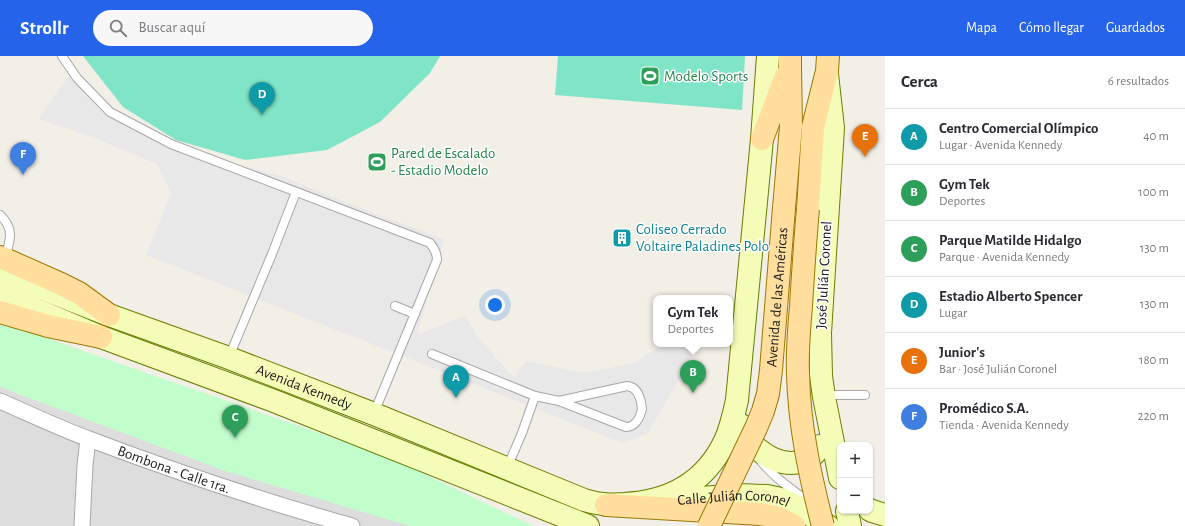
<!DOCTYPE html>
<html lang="es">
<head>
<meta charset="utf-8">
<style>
  body { margin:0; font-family:"Alegreya Sans",sans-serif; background:#f7f7f7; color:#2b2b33 }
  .controls { position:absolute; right:12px; bottom:12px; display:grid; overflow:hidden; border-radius:8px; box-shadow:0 1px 3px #0004 }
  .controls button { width:36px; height:36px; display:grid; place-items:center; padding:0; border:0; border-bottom:1px solid #e1e1e2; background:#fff; color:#2b2b33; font:20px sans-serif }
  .you { position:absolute; left:495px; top:249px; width:14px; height:14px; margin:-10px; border:3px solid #fff; border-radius:50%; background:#1a73e8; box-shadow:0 0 0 6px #1a73e833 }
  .badge { display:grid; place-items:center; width:26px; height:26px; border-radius:50%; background:#2563eb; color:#fff; font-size:13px; font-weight:700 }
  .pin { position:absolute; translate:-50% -33px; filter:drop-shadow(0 1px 2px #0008) }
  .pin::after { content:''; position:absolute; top:21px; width:14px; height:12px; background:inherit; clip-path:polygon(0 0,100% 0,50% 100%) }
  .popup { position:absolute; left:653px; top:239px; width:80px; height:52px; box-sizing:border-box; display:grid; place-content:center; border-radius:8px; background:#fff; filter:drop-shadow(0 1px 3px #0005); font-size:13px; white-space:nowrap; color:#7c7c81 }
  .popup b { font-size:15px; color:#2b2b33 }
  .popup::after { content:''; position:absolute; left:50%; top:100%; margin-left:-8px; border:8px solid transparent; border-top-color:#fff }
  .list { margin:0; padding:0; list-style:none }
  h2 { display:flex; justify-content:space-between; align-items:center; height:52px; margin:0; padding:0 16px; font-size:17px }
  h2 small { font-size:13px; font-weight:400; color:#7c7c81 }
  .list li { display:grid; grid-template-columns:26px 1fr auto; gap:12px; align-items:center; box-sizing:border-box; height:56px; padding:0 16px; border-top:1px solid #e1e1e2 }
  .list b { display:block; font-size:15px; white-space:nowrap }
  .list p { margin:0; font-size:13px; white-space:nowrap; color:#7c7c81 }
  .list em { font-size:13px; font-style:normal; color:#7c7c81 }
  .icon { flex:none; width:22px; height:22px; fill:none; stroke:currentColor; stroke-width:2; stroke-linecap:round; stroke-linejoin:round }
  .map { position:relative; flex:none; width:885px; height:470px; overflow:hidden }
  header { display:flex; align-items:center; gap:24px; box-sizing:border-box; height:56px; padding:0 20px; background:#2563eb; color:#fff }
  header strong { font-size:19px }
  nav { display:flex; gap:22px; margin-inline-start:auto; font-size:14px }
  .search { width:280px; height:36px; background:#f7f7f7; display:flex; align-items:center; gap:10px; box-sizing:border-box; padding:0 14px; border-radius:22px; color:#7c7c81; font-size:15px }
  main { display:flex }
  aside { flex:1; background:#fff }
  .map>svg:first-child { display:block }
  .residential { fill:#dedddd }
  .park { fill:#c2fdcc }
  .pitch { fill:#80e5c7 }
  .parking { fill:#e8e8e8 }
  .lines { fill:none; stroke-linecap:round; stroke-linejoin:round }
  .service-casing { stroke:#a7a7a7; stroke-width:10 }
  .minor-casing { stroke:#a7a7a7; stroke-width:17 }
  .secondary-casing { stroke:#667f00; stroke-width:24 }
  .primary-casing { stroke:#9d7700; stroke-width:24 }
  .service { stroke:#fff; stroke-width:8 }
  .minor { stroke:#fff; stroke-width:15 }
  .secondary { stroke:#f4fdb8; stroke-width:22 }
  .primary { stroke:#ffde9e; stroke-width:22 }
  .primary-bridge-casing { stroke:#9d7700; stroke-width:24; stroke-linecap:butt }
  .primary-bridge { stroke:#ffde9e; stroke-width:22 }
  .labels { text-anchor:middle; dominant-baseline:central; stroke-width:3; stroke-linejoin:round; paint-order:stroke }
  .leisure-label { font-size:15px; fill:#27864d; stroke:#fff; text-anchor:start }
  .culture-label { font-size:15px; fill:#0d838f; stroke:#fff; text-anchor:start }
  .street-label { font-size:15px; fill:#202020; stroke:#fff }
</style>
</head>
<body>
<header>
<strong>Strollr</strong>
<div class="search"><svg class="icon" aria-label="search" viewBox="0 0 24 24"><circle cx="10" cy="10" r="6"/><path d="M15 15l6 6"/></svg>Buscar aquí</div>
<nav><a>Mapa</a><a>Cómo llegar</a><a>Guardados</a></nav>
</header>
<main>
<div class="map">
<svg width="885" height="470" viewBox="0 0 885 470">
  <rect width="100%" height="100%" fill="#f1efe6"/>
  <!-- residential -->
  <polygon class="residential" points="0,280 505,470 0,470"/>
  <!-- park -->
  <polygon class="park" points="0,266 388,401 533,470 410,470 225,415 0,331"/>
  <!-- pitch -->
  <g class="pitch">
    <polygon points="83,0 440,0 430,17 380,66 327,94 245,104 176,84 123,51"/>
    <polygon points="558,0 745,0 742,54 555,39"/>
  </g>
  <!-- parking -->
  <polygon class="parking" points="70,19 113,54 159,83 214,102 281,120 371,156 444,183 417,279 464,260 481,285 514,322 526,305 584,317 635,307 662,288 699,288 648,377 623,387 146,199 171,137 157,108 87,79 39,63 51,44"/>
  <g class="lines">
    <defs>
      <g id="service">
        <path d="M62,0L77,22L110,56L171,88L430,187C435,193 437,197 437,204L374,357"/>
        <path d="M0,159C15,173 10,185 5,202"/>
        <polyline points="395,250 415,258"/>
        <polyline points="432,298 535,340 522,377 507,412"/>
        <polyline points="229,301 272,198 296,136"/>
        <path d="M535,340L559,345L626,371C635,371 640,362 642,353C641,343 638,331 627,330L559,345"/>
        <polyline points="826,341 834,339 865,339"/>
        <path d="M760,404C773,421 793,434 810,447"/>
      </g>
      <g id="minor">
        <path id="s1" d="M0,345C30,358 59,372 89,383C176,416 263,445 352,470"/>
        <polyline points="82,470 85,409 88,383"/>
      </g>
      <g id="secondary">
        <polyline points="827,18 833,72 820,277 821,320 824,341 840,422"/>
        <path id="s2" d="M0,216L109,259L229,302L374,358L584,444C591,446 598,448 605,448C611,449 618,448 624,448C669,446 705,427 725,385C731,372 734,358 737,344L762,83L768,0"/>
        <polyline points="0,238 101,281 274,345 588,470"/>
        <path d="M741,369C742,372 744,377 746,380C748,385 754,390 759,394C778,410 806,414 820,390"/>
        <path id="s3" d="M665,445L738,439L767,440L781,443L796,450L828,470"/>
        <polyline points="870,454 872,455 885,459"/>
        <polyline points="847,455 850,470"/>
      </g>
      <g id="primary">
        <polyline points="762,83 786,20"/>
        <polyline points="784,152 791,70 790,10 790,0"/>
        <polyline points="808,153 813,71 827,15 828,0"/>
        <polyline points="0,201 61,228 79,237 109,259"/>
        <polyline points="0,256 48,270 101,281"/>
        <path d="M606,449L760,458C774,460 782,462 794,470"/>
      </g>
    </defs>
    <!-- service casing -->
    <use href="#service" class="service-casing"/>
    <!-- minor casing -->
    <use href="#minor" class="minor-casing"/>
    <!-- secondary casing -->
    <use href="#secondary" class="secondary-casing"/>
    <!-- primary casing -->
    <use href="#primary" class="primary-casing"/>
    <!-- service -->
    <use href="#service" class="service"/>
    <!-- minor -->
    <use href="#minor" class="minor"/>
    <!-- secondary -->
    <use href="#secondary" class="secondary"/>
    <!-- primary -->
    <use href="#primary" class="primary"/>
    <defs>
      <g id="primary-bridge">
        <path d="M808,153C805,185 803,218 801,250C799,272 797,295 798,317C799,369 810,420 823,470"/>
        <path id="s4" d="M709,470L756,372L763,355L768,338L771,314L784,152"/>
      </g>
    </defs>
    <!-- primary-bridge casing -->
    <use href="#primary-bridge" class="primary-bridge-casing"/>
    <!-- primary-bridge -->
    <use href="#primary-bridge" class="primary-bridge"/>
  </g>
  <!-- icons -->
  <defs>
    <symbol id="stadium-square" viewBox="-11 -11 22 22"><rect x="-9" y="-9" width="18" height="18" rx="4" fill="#2e9e5b" stroke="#fff"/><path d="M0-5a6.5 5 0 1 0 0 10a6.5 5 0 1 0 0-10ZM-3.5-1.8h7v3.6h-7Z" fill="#fff"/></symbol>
    <symbol id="building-square" viewBox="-11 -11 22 22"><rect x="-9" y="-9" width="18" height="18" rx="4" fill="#0f9aa8" stroke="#fff"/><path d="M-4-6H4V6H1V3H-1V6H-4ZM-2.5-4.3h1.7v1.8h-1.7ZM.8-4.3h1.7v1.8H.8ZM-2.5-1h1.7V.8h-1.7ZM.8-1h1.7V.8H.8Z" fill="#fff"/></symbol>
  </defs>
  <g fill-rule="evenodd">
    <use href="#stadium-square" x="639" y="9" width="22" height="22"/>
    <use href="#stadium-square" x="366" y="95" width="22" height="22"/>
    <use href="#building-square" x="611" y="171" width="22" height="22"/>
  </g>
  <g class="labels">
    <!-- leisure labels -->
    <g class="leisure-label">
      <text x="664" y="20">Modelo Sports</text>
      <text x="391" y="97">Pared de Escalado<tspan x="391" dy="17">- Estadio Modelo</tspan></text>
    </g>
    <!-- culture labels -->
    <g class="culture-label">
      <text x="636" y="173">Coliseo Cerrado<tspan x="636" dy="17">Voltaire Paladines Polo</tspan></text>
    </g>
    <!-- street labels -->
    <g class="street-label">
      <text transform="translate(824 219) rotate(-87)">José Julián Coronel</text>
      <text stroke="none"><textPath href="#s4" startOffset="242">Avenida de las Américas</textPath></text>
      <text stroke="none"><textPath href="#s2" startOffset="325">Avenida Kennedy</textPath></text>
      <text stroke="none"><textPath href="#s1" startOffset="187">Bombona - Calle 1ra.</textPath></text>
      <text stroke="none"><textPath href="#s3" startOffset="69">Calle Julián Coronel</textPath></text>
    </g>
  </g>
</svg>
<div class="controls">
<button>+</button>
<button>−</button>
</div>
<div class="you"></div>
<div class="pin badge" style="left:456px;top:342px;background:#0f9aa8">A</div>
<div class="pin badge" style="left:693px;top:337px;background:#2e9e5b">B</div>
<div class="popup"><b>Gym Tek</b>Deportes</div>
<div class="pin badge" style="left:235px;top:382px;background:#2e9e5b">C</div>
<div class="pin badge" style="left:262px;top:59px;background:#0f9aa8">D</div>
<div class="pin badge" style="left:865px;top:101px;background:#e8710a">E</div>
<div class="pin badge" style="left:23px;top:119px;background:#3f7fe0">F</div>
</div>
<aside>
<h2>Cerca<small>6 resultados</small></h2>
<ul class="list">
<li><span class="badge" style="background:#0f9aa8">A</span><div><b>Centro Comercial Olímpico</b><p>Lugar · Avenida Kennedy</p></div><em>40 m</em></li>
<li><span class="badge" style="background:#2e9e5b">B</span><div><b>Gym Tek</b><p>Deportes</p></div><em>100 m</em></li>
<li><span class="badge" style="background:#2e9e5b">C</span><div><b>Parque Matilde Hidalgo</b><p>Parque · Avenida Kennedy</p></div><em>130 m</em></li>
<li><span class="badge" style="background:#0f9aa8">D</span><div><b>Estadio Alberto Spencer</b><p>Lugar</p></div><em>130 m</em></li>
<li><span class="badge" style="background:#e8710a">E</span><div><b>Junior's</b><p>Bar · José Julián Coronel</p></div><em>180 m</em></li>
<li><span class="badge" style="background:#3f7fe0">F</span><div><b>Promédico S.A.</b><p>Tienda · Avenida Kennedy</p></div><em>220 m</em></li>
</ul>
</aside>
</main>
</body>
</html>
